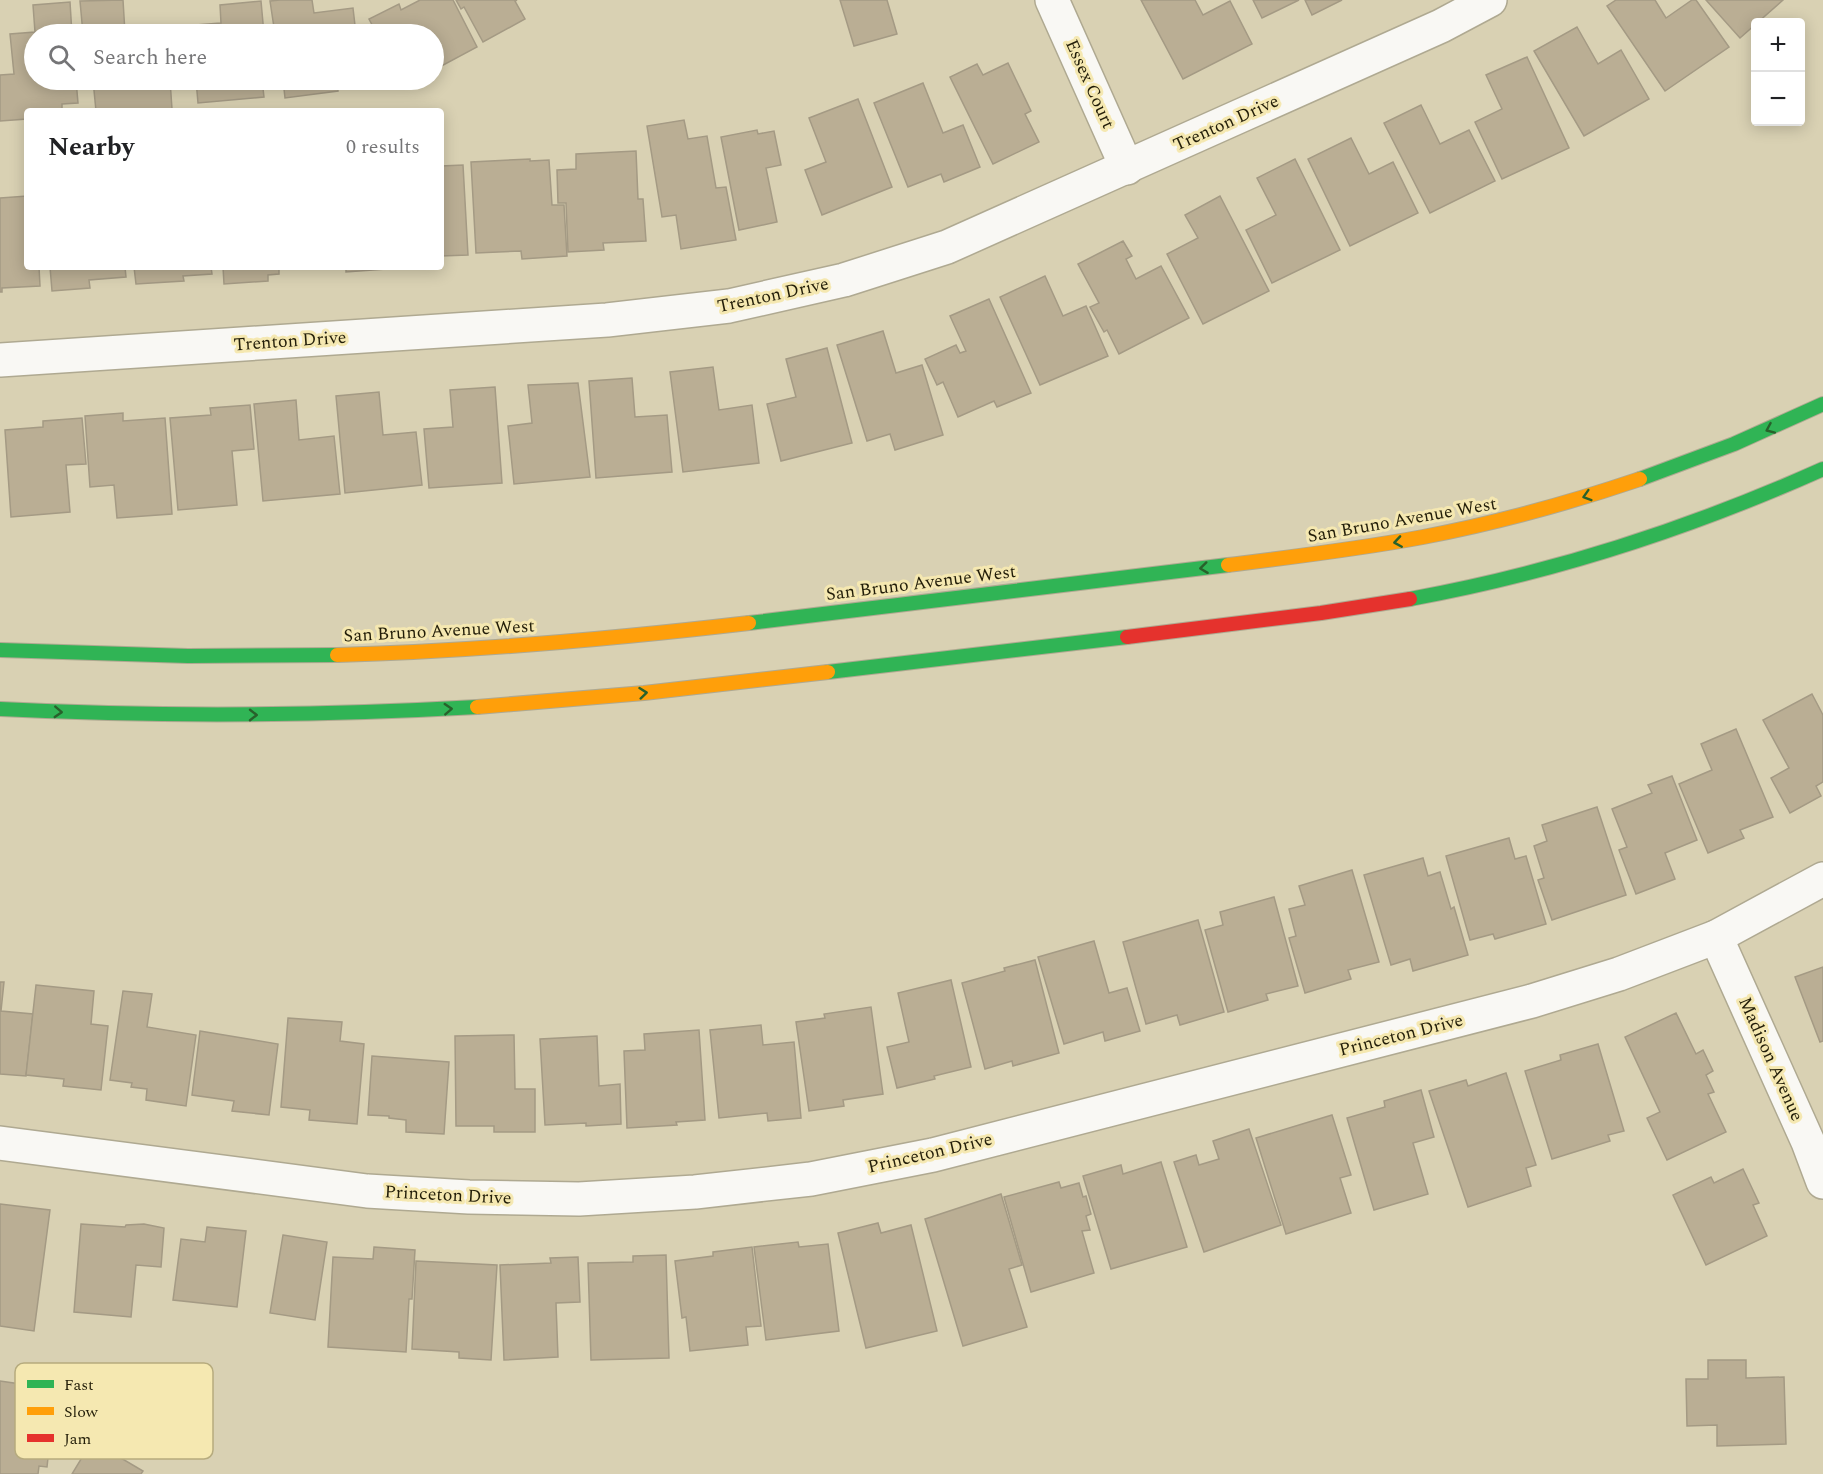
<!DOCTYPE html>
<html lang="en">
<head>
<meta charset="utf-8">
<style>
  body { margin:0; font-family:Spectral,serif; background:#f6f6f6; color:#202124 }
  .controls { position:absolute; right:18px; top:18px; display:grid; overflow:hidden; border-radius:6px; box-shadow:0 3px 15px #0003 }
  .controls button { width:54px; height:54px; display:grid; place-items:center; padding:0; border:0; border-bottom:2px solid #e0e0e0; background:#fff; color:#202124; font:30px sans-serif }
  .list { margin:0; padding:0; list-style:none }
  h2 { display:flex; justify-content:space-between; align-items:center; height:78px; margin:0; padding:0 24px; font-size:26px }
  h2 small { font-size:20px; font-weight:400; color:#757577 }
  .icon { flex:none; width:33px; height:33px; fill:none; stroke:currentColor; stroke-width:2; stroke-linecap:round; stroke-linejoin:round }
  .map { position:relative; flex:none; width:1823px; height:1474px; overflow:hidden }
  .search { position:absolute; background:#fff; box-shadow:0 3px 15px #0003; left:24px; top:24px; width:420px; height:66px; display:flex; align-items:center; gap:15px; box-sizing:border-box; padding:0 21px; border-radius:33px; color:#757577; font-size:22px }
  .panel { position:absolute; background:#fff; box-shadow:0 3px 15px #0003; left:24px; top:108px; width:420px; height:162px; border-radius:6px }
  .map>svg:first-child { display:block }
  .building { fill:#baae94; stroke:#a49a84; stroke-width:1.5 }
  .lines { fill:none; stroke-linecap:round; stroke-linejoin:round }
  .street-casing { stroke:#afa991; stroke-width:36 }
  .fast-casing { stroke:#afa991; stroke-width:16 }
  .slow-casing { stroke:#afa991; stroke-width:16 }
  .jam-casing { stroke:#afa991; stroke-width:16 }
  .street { stroke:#f9f8f4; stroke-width:33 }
  .fast { stroke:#30b455; stroke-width:14 }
  .slow { stroke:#ff9f0a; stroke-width:14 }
  .jam { stroke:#e5322d; stroke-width:14 }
  .oneway { stroke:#28612b }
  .labels { text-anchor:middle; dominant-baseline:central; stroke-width:6; stroke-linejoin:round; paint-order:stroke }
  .street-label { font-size:18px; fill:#221d08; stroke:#f5e8b1 }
  .key { fill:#f5e8b1; stroke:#b6ab7e; stroke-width:1.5 }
  .key-label { font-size:16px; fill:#221d08 }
</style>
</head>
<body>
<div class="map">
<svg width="1823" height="1474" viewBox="0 0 1823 1474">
  <rect width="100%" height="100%" fill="#d9d1b3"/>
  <!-- building -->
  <g class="building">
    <polygon points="123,0 125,33 133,32 133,34 83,34 80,1"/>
    <polygon points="280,0 312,0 314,13 353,8 356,34 275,34 270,1"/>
    <polygon points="420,0 453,0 477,47 434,70 434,34 377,34 369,19 399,4 401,10"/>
    <polygon points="456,0 517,0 515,1 525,19 483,42 464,7 461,9"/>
    <polygon points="840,0 887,0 897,34 854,46"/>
    <polygon points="1141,0 1195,0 1203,15 1230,1 1252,44 1183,79"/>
    <polygon points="1253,0 1299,0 1262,18"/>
    <polygon points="1305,0 1342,0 1312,15"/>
    <polygon points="1616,0 1655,0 1666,18 1692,0 1696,0 1729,47 1665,91 1607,6"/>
    <polygon points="1706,0 1783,0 1740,38"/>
    <polygon points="261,1 264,34 184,34 183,26 221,23 220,5"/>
    <polygon points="70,2 72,34 34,34 34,80 76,80 78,103 62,104 62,111 27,111 27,119 0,121 0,75 14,74 10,34 35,32 33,5"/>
    <polygon points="1577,27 1598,64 1621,50 1649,99 1584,136 1534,51"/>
    <polygon points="1527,57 1569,148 1502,179 1475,122 1502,109 1486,75"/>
    <polygon points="1008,63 1031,111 1025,114 1039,142 993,164 950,77 977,64 983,75"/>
    <polygon points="93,80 170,80 172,109 96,111"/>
    <polygon points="196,80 262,80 264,97 198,103"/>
    <polygon points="283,80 337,80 338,91 285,98"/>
    <polygon points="923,83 943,133 963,125 980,167 944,182 941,174 908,187 874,103"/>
    <polygon points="858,99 892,187 822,215 805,170 826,162 809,118"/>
    <polygon points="1421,105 1440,144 1469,130 1495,181 1430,213 1384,123"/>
    <polygon points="684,120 688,139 707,136 716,188 726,187 736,240 681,249 676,215 662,217 647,126"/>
    <polygon points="757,130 758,134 774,131 781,165 766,168 777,222 739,230 721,137"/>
    <polygon points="1351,138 1369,174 1393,162 1418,213 1350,246 1308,159"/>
    <polygon points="636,151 638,199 643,199 646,241 603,243 604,250 568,252 566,203 558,203 557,170 576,169 576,154"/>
    <polygon points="530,159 530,161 549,160 552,205 564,205 567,256 522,259 521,251 476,253 471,162"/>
    <polygon points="1295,159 1340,250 1272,283 1246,230 1276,215 1257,178"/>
    <polygon points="463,165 468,255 441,256 441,166"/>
    <polygon points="27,196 27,267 39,267 40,286 2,288 2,292 0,292 0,198"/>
    <polygon points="1220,196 1269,291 1203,324 1167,254 1198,238 1185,215"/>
    <polygon points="1123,241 1132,256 1126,259 1136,279 1161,266 1189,318 1119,354 1107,330 1104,332 1090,307 1099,303 1078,264"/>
    <polygon points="50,267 125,267 126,277 89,280 90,288 52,291"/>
    <polygon points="134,267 211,267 212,274 183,276 184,281 136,284"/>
    <polygon points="223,267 297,267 279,269 279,274 268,275 268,281 224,284"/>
    <polygon points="346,267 386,267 386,269 346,272"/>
    <polygon points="1045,276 1063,316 1086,306 1108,356 1040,385 1000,297"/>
    <polygon points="989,299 1031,393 997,407 994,401 958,417 943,382 937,385 925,359 956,345 960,353 966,351 950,316"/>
    <polygon points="883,331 896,373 922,365 943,435 895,450 890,434 867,441 837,345"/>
    <polygon points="827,348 852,443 781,461 767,404 796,397 786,359"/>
    <polygon points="713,367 719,410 752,405 759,463 683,472 670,372"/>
    <polygon points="632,378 635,417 667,415 672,472 596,478 589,381"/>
    <polygon points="578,383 590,477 514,484 508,426 532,423 528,385"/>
    <polygon points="495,387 502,483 429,488 424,429 453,427 450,390"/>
    <polygon points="379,392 383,435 416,432 422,485 345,493 336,396"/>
    <polygon points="296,400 299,440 334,436 340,494 263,501 254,404"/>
    <polygon points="250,405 254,449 232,451 237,505 178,510 170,418 211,415 210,408"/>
    <polygon points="123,413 123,421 165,418 172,514 117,518 114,485 90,487 85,416"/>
    <polygon points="82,418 86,464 66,465 70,512 11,517 5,430 43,427 43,421"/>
    <polygon points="1812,694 1823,715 1823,782 1816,786 1821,796 1790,813 1771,778 1789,768 1763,720"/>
    <polygon points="1736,729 1773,817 1740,830 1744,838 1708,853 1679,784 1712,770 1701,744"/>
    <polygon points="1672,776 1697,840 1665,853 1675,879 1636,894 1619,850 1627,847 1612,809 1652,793 1648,785"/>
    <polygon points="1597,807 1626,895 1552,920 1538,880 1544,878 1534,846 1547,841 1542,825"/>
    <polygon points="1509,838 1515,859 1526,856 1546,924 1495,939 1493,934 1470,940 1446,856"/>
    <polygon points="1423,858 1428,876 1440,872 1451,909 1454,907 1468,955 1413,971 1410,959 1391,965 1364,875"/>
    <polygon points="1352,870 1379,962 1348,970 1351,979 1305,993 1289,938 1296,936 1289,909 1305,905 1299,886"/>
    <polygon points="1274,897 1298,986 1266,994 1268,1000 1228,1012 1205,930 1223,925 1220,912"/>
    <polygon points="1198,920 1224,1012 1180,1025 1177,1015 1146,1024 1123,942"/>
    <polygon points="1094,941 1109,993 1127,988 1140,1031 1105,1041 1103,1032 1064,1044 1038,957"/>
    <polygon points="1035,960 1059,1053 1013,1066 1012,1061 985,1069 962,983 1005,971 1004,968"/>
    <polygon points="1823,967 1823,1041 1820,1042 1795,977"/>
    <polygon points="951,980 971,1067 934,1076 935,1079 897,1088 887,1047 909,1042 898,993"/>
    <polygon points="0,982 4,982 1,1011 33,1014 26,1076 0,1074"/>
    <polygon points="36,985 94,991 91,1024 108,1026 101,1090 63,1086 64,1079 26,1075"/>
    <polygon points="123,991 152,994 147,1027 196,1035 186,1106 146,1100 147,1089 131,1087 132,1083 110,1080"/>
    <polygon points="871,1007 883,1094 843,1100 844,1106 809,1111 796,1022 825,1018 824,1014"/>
    <polygon points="1676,1013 1696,1054 1703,1050 1713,1071 1706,1075 1714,1092 1708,1094 1726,1132 1667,1160 1647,1118 1660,1112 1625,1037"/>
    <polygon points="288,1018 342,1022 340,1041 364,1044 357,1124 309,1120 310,1110 281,1107"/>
    <polygon points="761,1025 763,1045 794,1042 801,1118 768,1121 767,1113 719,1118 710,1030"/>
    <polygon points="699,1030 705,1120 676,1122 677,1125 627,1128 624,1051 645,1050 644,1034"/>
    <polygon points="200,1031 278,1044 269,1115 232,1111 234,1101 192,1095"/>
    <polygon points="514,1035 515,1089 535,1089 535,1132 494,1132 494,1126 456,1126 455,1036"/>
    <polygon points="597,1036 599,1086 620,1084 621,1124 586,1126 586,1123 545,1125 540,1039"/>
    <polygon points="1598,1044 1624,1131 1608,1135 1610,1141 1552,1159 1525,1071 1561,1060 1560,1055"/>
    <polygon points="372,1056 449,1062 444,1134 406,1132 406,1120 389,1118 389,1116 368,1115"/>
    <polygon points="1506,1073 1536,1165 1526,1168 1531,1186 1468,1207 1429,1091 1466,1080 1468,1086"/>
    <polygon points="1421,1090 1434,1137 1413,1143 1428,1194 1374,1210 1347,1118 1385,1107 1384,1101"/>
    <polygon points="1332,1115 1351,1175 1340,1178 1351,1213 1286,1234 1256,1138"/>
    <polygon points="1249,1129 1281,1225 1204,1252 1174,1162 1196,1155 1199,1165 1219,1159 1213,1141"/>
    <polygon points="1161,1162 1187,1247 1111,1269 1083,1176 1121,1165 1123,1174"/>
    <polygon points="1743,1169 1759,1203 1753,1205 1767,1236 1706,1265 1673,1195 1711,1177 1714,1183"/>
    <polygon points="1059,1182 1061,1188 1079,1183 1083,1197 1086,1196 1091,1214 1086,1216 1090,1230 1082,1231 1094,1273 1031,1292 1004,1197"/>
    <polygon points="1001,1194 1022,1265 1009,1269 1027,1327 963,1346 925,1219"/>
    <polygon points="0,1204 50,1210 34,1331 0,1326"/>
    <polygon points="878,1223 881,1233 911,1225 937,1331 866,1348 838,1233"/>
    <polygon points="81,1224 125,1227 126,1225 144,1224 164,1228 161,1267 136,1265 131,1317 74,1312"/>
    <polygon points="207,1227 246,1231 237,1307 173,1300 181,1239 205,1242"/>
    <polygon points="283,1235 327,1242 315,1320 270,1313"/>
    <polygon points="798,1242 799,1247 828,1244 839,1331 766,1340 754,1247"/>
    <polygon points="374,1247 415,1250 412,1299 409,1299 406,1352 328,1347 333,1257 373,1259"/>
    <polygon points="752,1247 761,1326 746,1327 748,1345 690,1351 686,1317 682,1318 675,1261 713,1256 713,1252"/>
    <polygon points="666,1255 669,1358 591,1360 588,1263 633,1262 633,1256"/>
    <polygon points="578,1257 580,1302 556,1303 558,1357 504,1360 500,1265 551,1263 550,1258"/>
    <polygon points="416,1261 497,1265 491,1360 459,1358 459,1352 412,1349"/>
    <polygon points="1708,1360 1746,1360 1746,1378 1784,1377 1786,1444 1717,1446 1717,1425 1687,1426 1686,1379 1708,1379"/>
    <polygon points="0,1381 27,1385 26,1400 54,1403 47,1467 39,1466 38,1474 0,1474"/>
    <polygon points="92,1441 143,1471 141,1474 72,1474"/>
  </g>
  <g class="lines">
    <defs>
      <g id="street">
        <polyline points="1052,0 1127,168"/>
        <polyline points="0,360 607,320 729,306 844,280 947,247 1441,26 1490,0"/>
        <polyline points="1716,937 1808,1142 1823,1182"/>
        <polyline points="0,1143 367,1191 469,1197 579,1199 695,1192 811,1179 933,1155 1532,1001 1619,974 1716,937 1823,879"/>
      </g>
      <g id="fast">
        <polyline points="1640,479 1734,444 1823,404"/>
        <path d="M1410,599C1553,573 1691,528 1823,469"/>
        <polyline points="749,623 1228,565"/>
        <polyline points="0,650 188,656 337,655"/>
        <polyline points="828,672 1127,637"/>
        <path d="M0,709C159,717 318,716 477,707"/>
      </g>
      <g id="slow">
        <path d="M1228,565C1293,557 1359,549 1423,537C1497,523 1569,503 1640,479"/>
        <path d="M337,655C475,651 612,639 749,623"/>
        <polyline points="477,707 644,693 828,672"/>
      </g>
      <polyline id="jam" points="1127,637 1321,613 1410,599"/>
    </defs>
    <!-- street casing -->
    <use href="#street" class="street-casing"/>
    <!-- fast casing -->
    <use href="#fast" class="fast-casing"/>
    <!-- slow casing -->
    <use href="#slow" class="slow-casing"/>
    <!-- jam casing -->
    <use href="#jam" class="jam-casing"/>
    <!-- street -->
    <use href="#street" class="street"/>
    <!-- fast -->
    <use href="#fast" class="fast"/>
    <!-- slow -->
    <use href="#slow" class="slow"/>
    <!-- jam -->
    <use href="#jam" class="jam"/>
  </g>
  <!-- one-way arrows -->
  <defs><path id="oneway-chevron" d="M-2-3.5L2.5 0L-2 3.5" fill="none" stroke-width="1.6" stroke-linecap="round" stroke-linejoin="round" transform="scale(1.5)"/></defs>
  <g class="oneway">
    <use href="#oneway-chevron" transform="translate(1770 429) rotate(156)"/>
    <use href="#oneway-chevron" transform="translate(1587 496) rotate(163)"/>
    <use href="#oneway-chevron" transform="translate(1398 542) rotate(171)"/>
    <use href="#oneway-chevron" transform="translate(1204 568) rotate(173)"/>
    <use href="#oneway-chevron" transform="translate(643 693) rotate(-6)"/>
    <use href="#oneway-chevron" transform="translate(448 709) rotate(-3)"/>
    <use href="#oneway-chevron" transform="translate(58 712) rotate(3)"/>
    <use href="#oneway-chevron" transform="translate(253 715)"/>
  </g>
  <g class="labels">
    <!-- street labels -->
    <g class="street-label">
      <text transform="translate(1090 84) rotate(66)">Essex Court</text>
      <text transform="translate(1226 123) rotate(-24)">Trenton Drive</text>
      <text transform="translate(773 295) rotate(-12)">Trenton Drive</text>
      <text transform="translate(290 341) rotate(-4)">Trenton Drive</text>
      <text transform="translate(1402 520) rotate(-10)">San Bruno Avenue West</text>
      <text transform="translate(921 583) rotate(-7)">San Bruno Avenue West</text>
      <text transform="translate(439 631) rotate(-3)">San Bruno Avenue West</text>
      <text transform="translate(1401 1035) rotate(-14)">Princeton Drive</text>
      <text transform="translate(1771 1059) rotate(66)">Madison Avenue</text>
      <text transform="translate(930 1153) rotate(-13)">Princeton Drive</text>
      <text transform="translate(448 1195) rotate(3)">Princeton Drive</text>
    </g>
  </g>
  <!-- legend -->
  <rect x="15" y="1363" width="198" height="96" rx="9" class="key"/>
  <rect x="27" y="1380" width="27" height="8" fill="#30b455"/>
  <rect x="27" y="1407" width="27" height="8" fill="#ff9f0a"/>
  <rect x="27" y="1434" width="27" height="8" fill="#e5322d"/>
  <g class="key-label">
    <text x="64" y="1390">Fast</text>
    <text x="64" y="1417">Slow</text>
    <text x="64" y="1444">Jam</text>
  </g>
</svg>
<div class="controls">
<button>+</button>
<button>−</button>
</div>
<div class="search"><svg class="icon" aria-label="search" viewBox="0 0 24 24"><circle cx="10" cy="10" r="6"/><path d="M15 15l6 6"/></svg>Search here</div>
<section class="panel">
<h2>Nearby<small>0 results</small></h2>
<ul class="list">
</ul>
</section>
</div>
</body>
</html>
